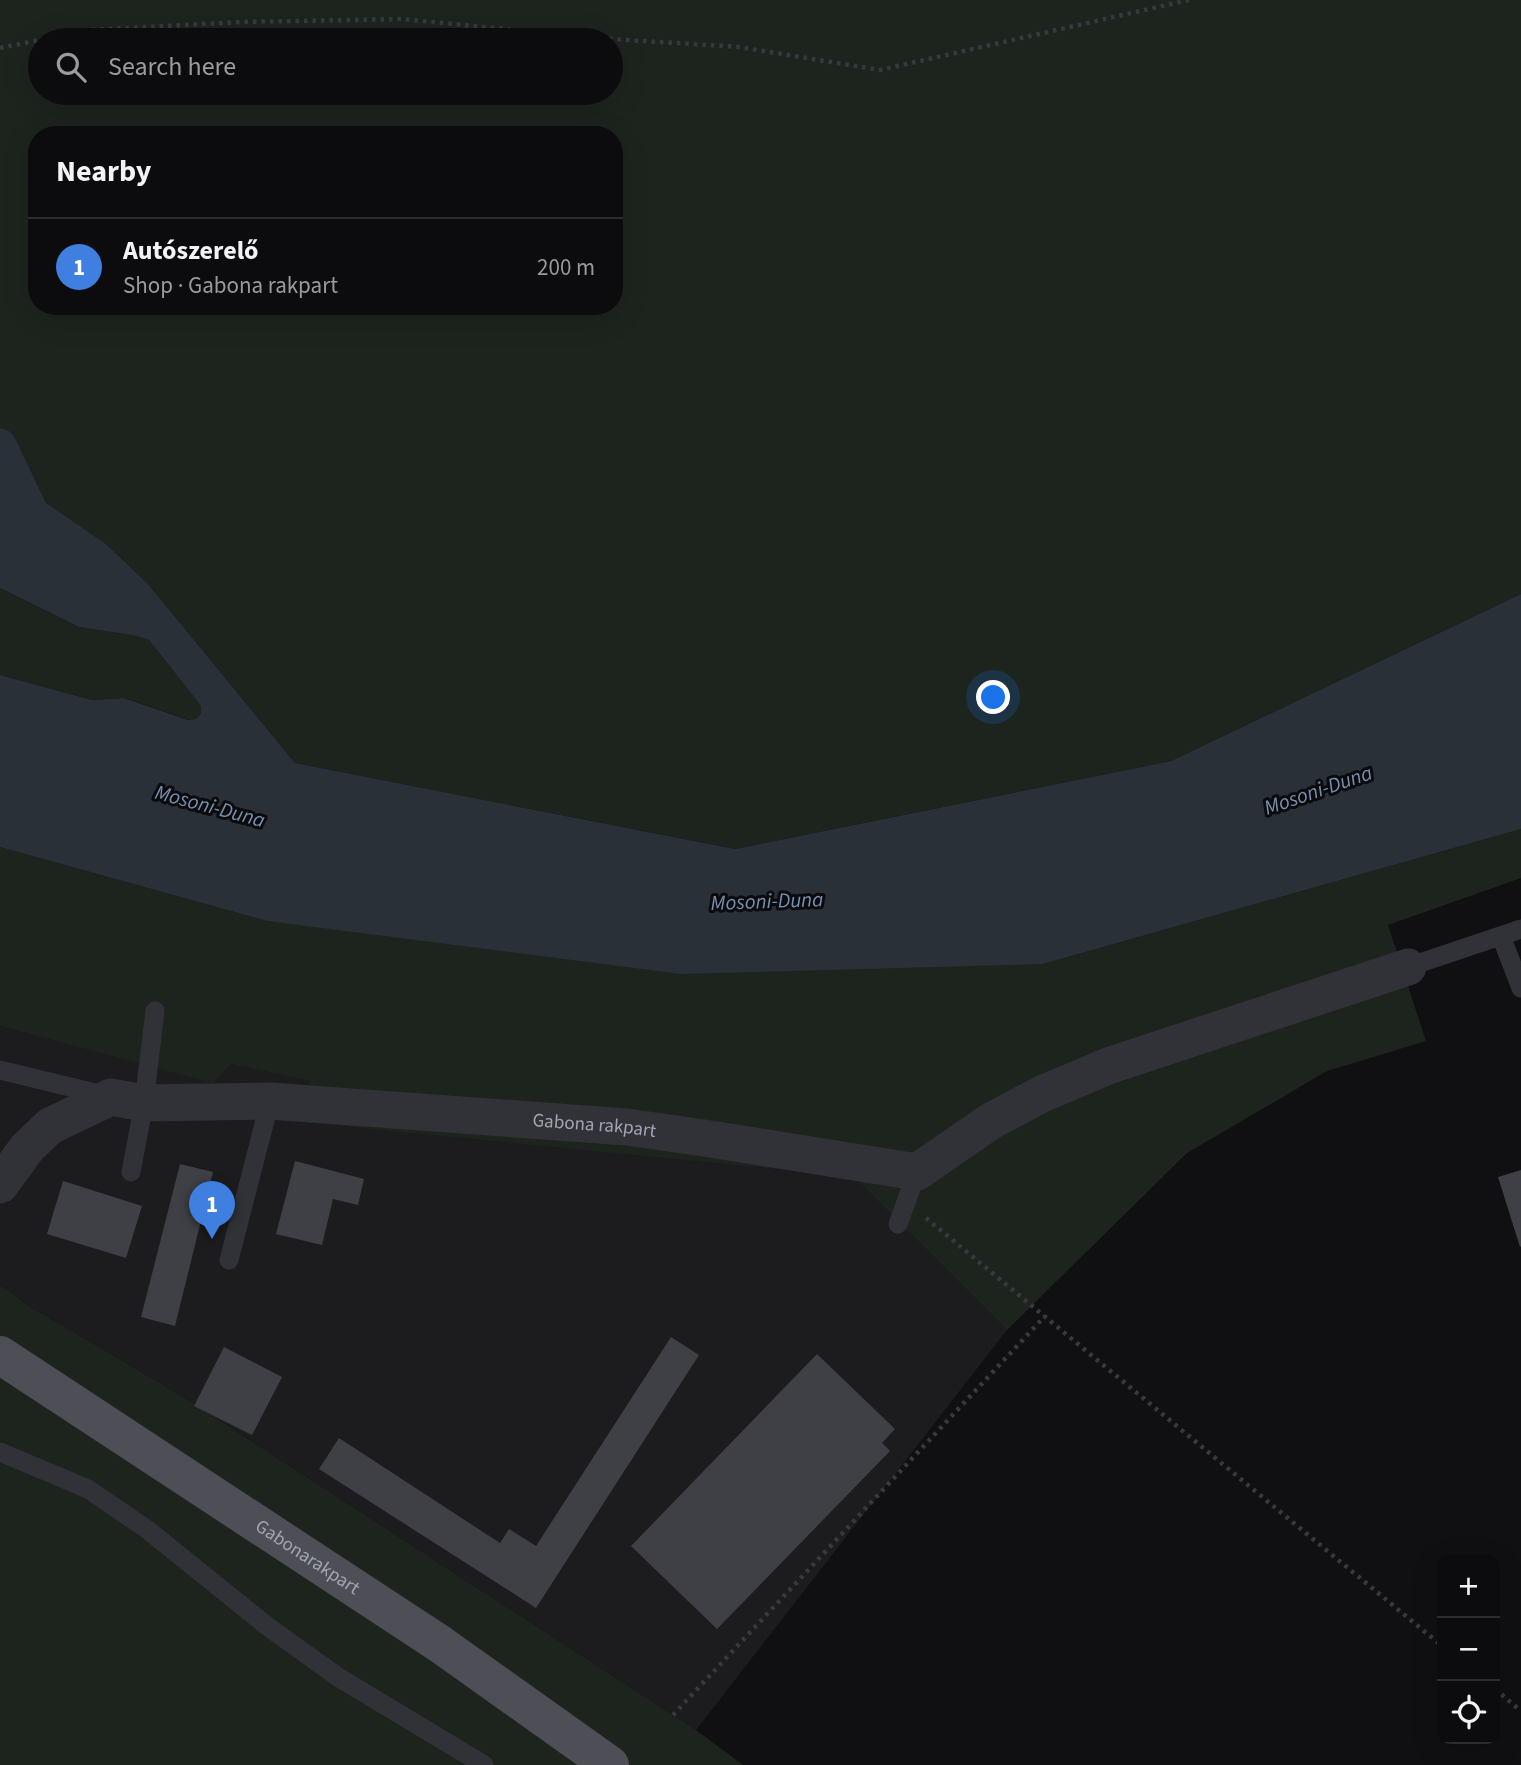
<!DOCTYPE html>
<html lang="en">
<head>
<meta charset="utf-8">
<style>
  body { margin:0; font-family:"Source Sans 3",sans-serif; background:#1a1a1c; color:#f1f3f6 }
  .controls { position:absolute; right:21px; bottom:21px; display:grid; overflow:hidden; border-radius:14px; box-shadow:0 7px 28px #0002 }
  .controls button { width:63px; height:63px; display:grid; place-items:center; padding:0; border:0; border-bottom:2px solid #2c2c2e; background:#0c0c0e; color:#f1f3f6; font:35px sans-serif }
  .you { position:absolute; left:994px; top:698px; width:24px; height:24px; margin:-18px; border:5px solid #fff; border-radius:50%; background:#1a73e8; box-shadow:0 0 0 10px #1a73e833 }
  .badge { display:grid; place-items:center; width:46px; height:46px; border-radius:50%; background:#ea580c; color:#fff; font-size:23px; font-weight:700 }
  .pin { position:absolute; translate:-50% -58px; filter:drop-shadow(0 2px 4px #0008) }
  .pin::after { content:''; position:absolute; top:37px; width:24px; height:21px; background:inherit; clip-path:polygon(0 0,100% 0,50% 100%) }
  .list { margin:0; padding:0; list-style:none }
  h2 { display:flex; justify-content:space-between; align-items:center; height:91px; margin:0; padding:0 28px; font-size:30px }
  h2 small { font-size:23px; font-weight:400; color:#9a9b9e }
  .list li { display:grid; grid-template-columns:46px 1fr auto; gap:21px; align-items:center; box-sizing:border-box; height:98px; padding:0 28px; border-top:2px solid #2c2c2e }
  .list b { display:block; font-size:26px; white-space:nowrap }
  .list p { margin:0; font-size:23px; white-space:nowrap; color:#9a9b9e }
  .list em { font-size:23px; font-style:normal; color:#9a9b9e }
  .icon { flex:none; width:38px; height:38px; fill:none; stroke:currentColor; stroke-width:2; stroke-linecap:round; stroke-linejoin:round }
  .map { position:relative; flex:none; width:1521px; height:1765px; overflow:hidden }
  .search { position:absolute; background:#0c0c0e; box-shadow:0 7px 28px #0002; left:28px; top:28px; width:595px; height:77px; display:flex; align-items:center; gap:18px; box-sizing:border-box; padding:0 24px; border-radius:38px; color:#9a9b9e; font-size:26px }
  .panel { position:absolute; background:#0c0c0e; box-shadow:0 7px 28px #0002; left:28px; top:126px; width:595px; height:189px; border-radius:28px }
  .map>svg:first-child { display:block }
  .built { fill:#1c1c1f }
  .green { fill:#1d241e; fill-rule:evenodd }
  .water { fill:#293037 }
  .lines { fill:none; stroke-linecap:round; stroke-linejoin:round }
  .canal { stroke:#293037; stroke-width:33 }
  .building { fill:#3f4045 }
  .path { stroke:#37393e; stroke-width:4.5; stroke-dasharray:3.5 5; stroke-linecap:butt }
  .service { stroke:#313237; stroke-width:19 }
  .minor { stroke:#313237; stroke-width:37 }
  .primary { stroke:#4d4e56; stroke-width:38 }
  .labels { text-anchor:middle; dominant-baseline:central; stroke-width:6; stroke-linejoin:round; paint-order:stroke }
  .street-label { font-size:19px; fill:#a1a5b3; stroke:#0b0b0d }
  .water-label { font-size:21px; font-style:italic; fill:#7790af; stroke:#0b0b0d }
</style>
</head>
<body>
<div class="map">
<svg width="1521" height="1765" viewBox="0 0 1521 1765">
  <rect width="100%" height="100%" fill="#101012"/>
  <!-- built -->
  <polygon class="built" points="0,1026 213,1082 231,1064 311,1081 301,1122 854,1177 1007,1330 696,1730 182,1396 26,1304 0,1285"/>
  <!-- green -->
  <g class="green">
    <path d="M0,0H1521V594L1171,761L735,849L295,763L148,584L106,544L0,471ZM40,40H611V93H40ZM37,135H614V306H37Z"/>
    <polygon points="0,588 79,627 137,636 149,640 201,706 201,715 196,719 189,720 125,698 92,700 0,675"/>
    <polygon points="1521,829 1521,878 1388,925 1426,1041 1327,1071 1187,1153 1007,1330 854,1177 300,1122 310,1081 231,1064 213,1083 0,1026 0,847 267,921 1043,964"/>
    <polygon points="0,1285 26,1304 182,1396 696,1730 743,1765 0,1765"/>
  </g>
  <!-- water -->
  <polygon class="water" points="0,471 106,544 148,584 295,763 735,849 1171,761 1521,594 1521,829 1043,964 681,974 267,921 0,847 0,675 92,700 124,698 188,720 196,719 201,714 201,706 149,640 137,636 79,627 0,588"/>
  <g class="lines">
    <!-- canal -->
    <polyline class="canal" points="0,445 38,525"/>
  </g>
  <!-- building -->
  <g class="building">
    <polygon points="295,1161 364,1179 358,1205 333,1199 322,1245 276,1234"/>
    <polygon points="180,1164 213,1172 175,1326 141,1317"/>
    <polygon points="1521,1170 1521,1246 1520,1247 1498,1177"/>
    <polygon points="63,1181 142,1206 126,1258 47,1234"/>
    <polygon points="671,1337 699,1355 536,1608 319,1469 339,1438 500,1543 509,1529 536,1546"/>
    <polygon points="224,1347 282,1377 252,1435 194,1406"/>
    <polygon points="817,1354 895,1429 882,1443 890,1451 717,1629 631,1546"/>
  </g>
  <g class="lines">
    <!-- path -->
    <g class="path">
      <polyline points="0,48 89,30 241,22 402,19 596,38 739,47 880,70 1189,0"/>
      <polyline points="926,1218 1442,1646"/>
      <polyline points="1495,1689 1521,1711"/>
      <polyline points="673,1715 1045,1316"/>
    </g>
    <!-- service -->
    <g class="service">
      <polyline points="1501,936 1521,988"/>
      <polyline points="1408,967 1521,929"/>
      <polyline points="0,1070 107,1096"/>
      <polyline points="131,1172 144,1103 155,1011"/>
      <polyline points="898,1224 917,1172"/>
      <polyline points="229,1260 270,1101"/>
      <polyline points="0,1452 88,1489 148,1530 267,1626 338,1677 484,1765"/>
    </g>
    <!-- minor -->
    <path class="minor" id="s1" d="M0,1185L27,1148L50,1126L111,1097L144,1103L270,1101L627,1127L704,1138L917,1172L991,1121L1042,1094L1108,1066L1408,967"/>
    <!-- primary -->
    <path class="primary" id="s2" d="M0,1355L440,1644L610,1765"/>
  </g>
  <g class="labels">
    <!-- street labels -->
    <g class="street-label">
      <text stroke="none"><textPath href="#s1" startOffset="630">Gabona rakpart</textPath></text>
      <text stroke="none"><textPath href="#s2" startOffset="368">Gabonarakpart</textPath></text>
    </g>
    <!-- water labels -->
    <g class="water-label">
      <text transform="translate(1318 790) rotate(-19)">Mosoni-Duna</text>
      <text transform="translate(210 806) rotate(15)">Mosoni-Duna</text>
      <text transform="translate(767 901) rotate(-2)">Mosoni-Duna</text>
    </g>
  </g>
</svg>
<div class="controls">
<button>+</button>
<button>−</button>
<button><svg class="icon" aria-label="locate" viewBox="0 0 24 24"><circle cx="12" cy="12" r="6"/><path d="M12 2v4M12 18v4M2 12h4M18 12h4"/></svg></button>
</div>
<div class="you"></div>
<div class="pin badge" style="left:212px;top:1239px;background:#3f7fe0">1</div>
<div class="search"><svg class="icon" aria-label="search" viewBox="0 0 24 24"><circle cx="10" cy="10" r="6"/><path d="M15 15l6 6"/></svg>Search here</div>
<section class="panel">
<h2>Nearby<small></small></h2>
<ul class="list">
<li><span class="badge" style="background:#3f7fe0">1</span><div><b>Autószerelő</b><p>Shop · Gabona rakpart</p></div><em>200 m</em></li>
</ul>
</section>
</div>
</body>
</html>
